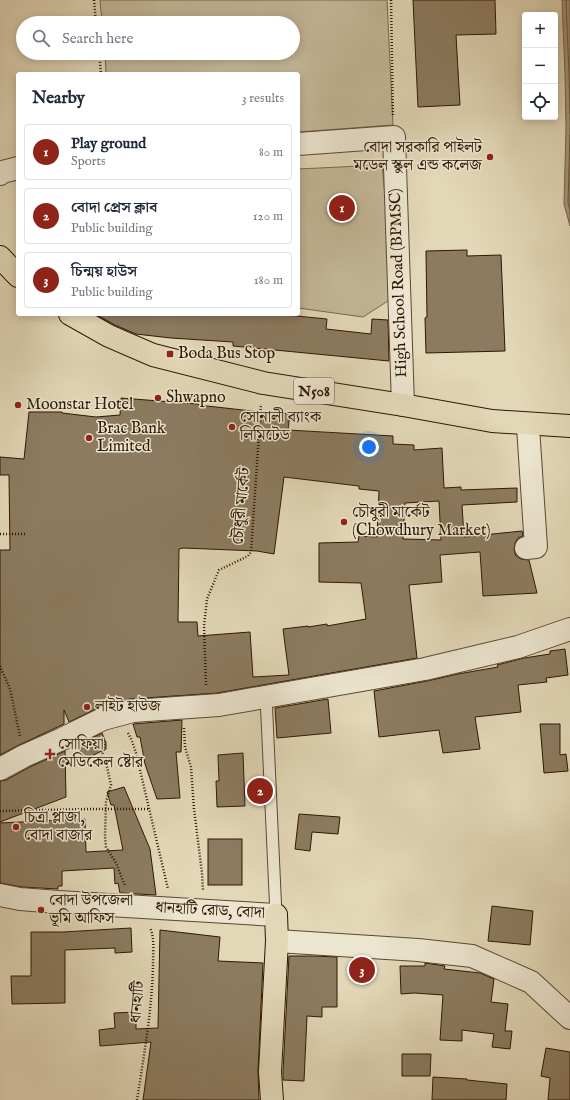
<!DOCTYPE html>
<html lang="en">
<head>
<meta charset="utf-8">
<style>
  body { margin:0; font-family:"IM FELL English","Noto Serif Bengali",serif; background:#f2f2f3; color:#1f2937 }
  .controls { position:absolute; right:12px; top:12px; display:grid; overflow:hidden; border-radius:4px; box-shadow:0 2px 10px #0003 }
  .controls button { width:36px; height:36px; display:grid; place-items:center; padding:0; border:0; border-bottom:1px solid #e0e1e3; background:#fff; color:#1f2937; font:20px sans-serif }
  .you { position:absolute; left:369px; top:447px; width:14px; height:14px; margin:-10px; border:3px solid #fff; border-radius:50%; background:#1a73e8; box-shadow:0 0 0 6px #1a73e833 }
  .badge { display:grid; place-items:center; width:26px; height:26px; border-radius:50%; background:#8f2418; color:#fff; font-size:13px; font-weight:700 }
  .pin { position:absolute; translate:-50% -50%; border:2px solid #fff; box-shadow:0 1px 4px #0006 }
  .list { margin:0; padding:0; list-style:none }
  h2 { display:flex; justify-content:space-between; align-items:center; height:52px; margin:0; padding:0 16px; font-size:17px }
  h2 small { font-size:13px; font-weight:400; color:#747a83 }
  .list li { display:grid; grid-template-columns:26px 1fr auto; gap:12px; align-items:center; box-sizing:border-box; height:56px; margin:0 8px 8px; padding:0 8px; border:1px solid #e0e1e3; border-radius:4px }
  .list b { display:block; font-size:15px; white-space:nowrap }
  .list p { margin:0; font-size:13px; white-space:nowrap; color:#747a83 }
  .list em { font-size:13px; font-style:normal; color:#747a83 }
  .icon { flex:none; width:22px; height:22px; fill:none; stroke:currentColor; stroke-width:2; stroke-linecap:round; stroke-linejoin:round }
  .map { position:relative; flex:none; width:570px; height:1100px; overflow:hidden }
  .search { position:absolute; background:#fff; box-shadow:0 2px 10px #0003; left:16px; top:16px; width:284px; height:44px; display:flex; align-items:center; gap:10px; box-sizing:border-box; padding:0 14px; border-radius:22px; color:#747a83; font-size:15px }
  .panel { position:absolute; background:#fff; box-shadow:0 2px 10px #0003; left:16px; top:72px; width:284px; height:244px; border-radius:4px }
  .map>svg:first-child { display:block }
  .green { fill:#c3b798; stroke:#78684e }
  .water { fill:#a5967a; stroke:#75644a }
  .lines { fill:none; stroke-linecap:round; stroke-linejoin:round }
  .shore { stroke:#6a573e; stroke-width:1 }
  .building { fill:#8c7b61; stroke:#2e1803; fill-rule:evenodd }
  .service-casing { stroke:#5b4830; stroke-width:13 }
  .minor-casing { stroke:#5b4830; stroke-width:24 }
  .tertiary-casing { stroke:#5b4830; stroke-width:24 }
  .primary-casing { stroke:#2e1803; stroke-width:24 }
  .trunk-casing { stroke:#2e1803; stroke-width:24 }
  .path { stroke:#2e1803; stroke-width:2.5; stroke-dasharray:1 2; stroke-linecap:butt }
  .service { stroke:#ece5d0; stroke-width:11 }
  .minor { stroke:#ece5d0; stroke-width:22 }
  .tertiary { stroke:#ece5d0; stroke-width:22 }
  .primary { stroke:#e2d7b7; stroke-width:22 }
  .trunk { stroke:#e2d7b7; stroke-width:22 }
  .poi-dot { fill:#8f2418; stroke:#ece5d0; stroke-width:1.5 }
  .labels { text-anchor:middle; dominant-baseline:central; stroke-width:3; stroke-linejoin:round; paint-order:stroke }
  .shield { fill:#ece5d0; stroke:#675640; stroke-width:1 }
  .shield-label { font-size:15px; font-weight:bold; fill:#2e1803 }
  .poi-label { font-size:16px; fill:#2e1803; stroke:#ece5d0; text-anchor:start }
  .street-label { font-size:16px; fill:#2e1803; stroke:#ece5d0 }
</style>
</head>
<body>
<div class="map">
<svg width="570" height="1100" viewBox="0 0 570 1100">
  <rect width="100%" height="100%" fill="#e2d7b7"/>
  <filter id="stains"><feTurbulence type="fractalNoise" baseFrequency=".005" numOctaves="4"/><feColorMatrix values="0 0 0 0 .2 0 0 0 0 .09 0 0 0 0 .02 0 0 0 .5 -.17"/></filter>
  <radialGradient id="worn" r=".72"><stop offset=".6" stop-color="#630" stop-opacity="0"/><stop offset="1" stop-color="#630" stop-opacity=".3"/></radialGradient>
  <!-- green -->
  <g class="green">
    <polygon points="100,0 387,0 393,125 298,132 298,74 106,74 105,53 293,53 293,23 102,23"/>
    <polygon points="382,165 390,247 391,299 363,317 298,308 298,169"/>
  </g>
  <!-- water -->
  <polygon class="water" points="562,0 570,0 570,226 564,204 566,128 565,75"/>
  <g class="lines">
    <!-- shore -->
    <g class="shore">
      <polyline points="566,0 569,74 570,114"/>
      <polyline points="570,135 568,203 570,210"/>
    </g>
  </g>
  <!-- building -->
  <g class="building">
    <polygon points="413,0 495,0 496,34 456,35 460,105 418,107"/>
    <polygon points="467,250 467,256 501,255 505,351 426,353 425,318 427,317 426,251"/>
    <polygon points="95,314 276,314 327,319 326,329 371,334 372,319 388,320 389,361 233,346 233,342 171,338 136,334 115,325"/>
    <path d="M121,398L198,404V405L270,413V411L290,414L288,430L393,436V444L414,445V450L442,448L444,488L461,487V490L517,488V502L462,505L464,537L522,531L523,536L518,538L515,543L514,550L516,556L521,559L529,560L537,593L483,596L480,552L440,555L442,582L409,585L417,658L217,693L130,699L98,708L69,722L64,710V724L19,745L0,755V550H10L9,475H0V457L24,459L29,412H62V413L96,417L120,415ZM284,477L359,486V489L379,491L377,537L359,536L358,542L319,543V582L361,583L366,619L327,626V624L308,627V626L283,629L289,675L253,677L250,632L198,636L197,622H178L179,549L183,548L257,551L274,554ZM439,501L441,540L403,539L405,503Z"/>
    <polygon points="565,649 568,675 546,678 547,682 518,685 521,712 475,717 480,749 443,753 439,730 379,737 374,691 427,681 458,674 498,667 497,665 524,658 550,654 550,651"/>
    <polygon points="328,699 331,733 277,738 275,708"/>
    <polygon points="182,720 181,752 176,752 180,798 157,799 145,764 140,737 137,737 133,724"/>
    <polygon points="540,724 560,724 560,755 566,754 568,771 544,773"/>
    <polygon points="102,733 106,743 106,749 83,760 78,745"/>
    <polygon points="65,751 66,797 0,822 0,781 6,780 30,767"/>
    <polygon points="243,753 245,806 217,807 216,781 219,781 218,755"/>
    <polygon points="124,787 150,849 156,895 120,893 118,883 115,884 114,868 62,871 62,886 58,886 58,889 22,887 0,883 0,823 85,819 86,852 123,850 114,805 111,805 107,792"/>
    <polygon points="299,814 340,817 338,834 312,832 310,851 295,849"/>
    <rect x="208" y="839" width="34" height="46"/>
    <polygon points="492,906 533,911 530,945 488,941"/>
    <polygon points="131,928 132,952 115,953 115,948 65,950 65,1003 12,1004 11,976 31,976 31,932 63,932"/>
    <polygon points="160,930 220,937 218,961 263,963 258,1071 259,1100 143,1100 151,1042 100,1046 99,1030 115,1028 114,1013 136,1012 136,1029 158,1028"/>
    <polygon points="289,956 315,956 337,957 337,1007 322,1007 322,1017 307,1016 304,1081 283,1080 283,1072"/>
    <polygon points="425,963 445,966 444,969 480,973 494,979 491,1002 508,1004 505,1031 512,1031 510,1049 492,1047 494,1034 462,1030 462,1041 440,1040 443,995 414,993 401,994 400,966 425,966"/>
    <polygon points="546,1048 570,1052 570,1100 548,1100 550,1078 541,1076"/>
    <polygon points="402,1054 431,1054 430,1076 402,1076"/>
    <polygon points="433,1077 467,1079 467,1080 507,1084 506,1100 432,1100"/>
  </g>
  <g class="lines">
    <defs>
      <polyline id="service" points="266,696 276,915"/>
      <g id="minor">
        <polyline points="298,144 394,137 403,405"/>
        <polyline points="0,174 2,172 18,168"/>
        <polyline points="0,769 24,756 62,739 103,719 133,711 219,705 425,669 518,647 570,629"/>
        <polyline points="277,941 418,950 472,956 531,982 570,1018"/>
      </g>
      <g id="tertiary">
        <polyline points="526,548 536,547 528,427"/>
        <polyline points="0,895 20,899 58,902 276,915"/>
      </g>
      <polyline id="primary" points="272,1100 270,1072 277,941 276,915"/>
      <g id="trunk">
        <polyline points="0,257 18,276"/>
        <polyline points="70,314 109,336 153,355 263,383 403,405 492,421 570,426"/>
      </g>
    </defs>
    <!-- service casing -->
    <use href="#service" class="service-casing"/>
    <!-- minor casing -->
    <use href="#minor" class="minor-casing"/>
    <!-- tertiary casing -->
    <use href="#tertiary" class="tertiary-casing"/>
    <!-- primary casing -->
    <use href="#primary" class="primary-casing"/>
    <!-- trunk casing -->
    <use href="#trunk" class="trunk-casing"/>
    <!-- path -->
    <g class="path">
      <polyline points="94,0 96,23"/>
      <polyline points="391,0 393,117"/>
      <polyline points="99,53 101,74"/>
      <polyline points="0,534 25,534"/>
      <polyline points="0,666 10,689 20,736"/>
      <polyline points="206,685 204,626 207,599 219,570 248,556 251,552 261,404"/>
      <polyline points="184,728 185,747 191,767 194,809 202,873 203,891"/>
      <polyline points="128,733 132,741 136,753 168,889"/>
      <polyline points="105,741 102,756 107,767 111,785 106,802 105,836 106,847 116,863 125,886"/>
      <polyline points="0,811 90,809 149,809"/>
      <path d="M137,1100C144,1055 152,1010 153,965C153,953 155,938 150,928"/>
    </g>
    <!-- service -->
    <use href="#service" class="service"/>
    <!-- minor -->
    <use href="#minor" class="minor"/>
    <!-- tertiary -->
    <use href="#tertiary" class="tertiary"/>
    <!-- primary -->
    <use href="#primary" class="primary"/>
    <!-- trunk -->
    <use href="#trunk" class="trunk"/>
  </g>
  <!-- markers -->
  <g class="poi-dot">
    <circle cx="490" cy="157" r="4"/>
    <rect x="166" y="350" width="8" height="8" rx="2"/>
    <circle cx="158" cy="398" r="4"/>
    <circle cx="18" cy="405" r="4"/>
    <circle cx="232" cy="427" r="4"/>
    <circle cx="89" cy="438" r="4"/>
    <circle cx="344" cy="522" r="4"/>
    <circle cx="87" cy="707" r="4"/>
    <path d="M48 748h4v4h4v4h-4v4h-4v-4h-4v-4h4z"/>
    <circle cx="16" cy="827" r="4"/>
    <circle cx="41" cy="910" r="4"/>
  </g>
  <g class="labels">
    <!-- shield labels -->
    <rect class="shield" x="294" y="378" width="40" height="26" rx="3"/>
    <g class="shield-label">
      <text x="314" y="391">N508</text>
    </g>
    <!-- poi labels -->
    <g class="poi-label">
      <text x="482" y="148" text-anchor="end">বোদা সরকারি পাইলট<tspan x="482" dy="18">মডেল স্কুল এন্ড কলেজ</tspan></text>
      <text x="178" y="354">Boda Bus Stop</text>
      <text x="166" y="398">Shwapno</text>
      <text x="26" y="405">Moonstar Hotel</text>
      <text x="240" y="418">সোনালী ব্যাংক<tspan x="240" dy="18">লিমিটেড</tspan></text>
      <text x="97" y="429">Brac Bank<tspan x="97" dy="18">Limited</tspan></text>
      <text x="352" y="513">চৌধুরী মার্কেট<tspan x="352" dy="18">(Chowdhury Market)</tspan></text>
      <text x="95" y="707">লাইট হাউজ</text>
      <text x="58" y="745">সোফিয়া<tspan x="58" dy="18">মেডিকেল ষ্টোর</tspan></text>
      <text x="24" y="818">চিত্রা প্লাজা,<tspan x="24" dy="18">বোদা বাজার</tspan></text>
      <text x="49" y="901">বোদা উপজেলা<tspan x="49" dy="18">ভূমি আফিস</tspan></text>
    </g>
    <!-- street labels -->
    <g class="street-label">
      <text transform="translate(399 283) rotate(-92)">High School Road (BPMSC)</text>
      <text transform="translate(242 506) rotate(-85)">চৌধুরী মার্কেট</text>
      <text transform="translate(210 911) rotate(3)">ধানহাটি রোড, বোদা</text>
      <text transform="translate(138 1002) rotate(-85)">ধানহাটি</text>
    </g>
  </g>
  <rect width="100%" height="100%" filter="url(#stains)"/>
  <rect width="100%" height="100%" fill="url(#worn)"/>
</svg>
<div class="controls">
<button>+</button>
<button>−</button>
<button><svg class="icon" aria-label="locate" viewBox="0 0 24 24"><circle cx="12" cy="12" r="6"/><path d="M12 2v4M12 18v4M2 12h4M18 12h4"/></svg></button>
</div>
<div class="you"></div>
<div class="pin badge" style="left:342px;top:208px">1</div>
<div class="pin badge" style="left:260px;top:791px">2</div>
<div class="pin badge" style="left:362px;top:970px">3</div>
<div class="search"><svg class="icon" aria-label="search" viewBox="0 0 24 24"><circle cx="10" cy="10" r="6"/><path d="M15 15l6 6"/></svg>Search here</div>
<section class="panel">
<h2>Nearby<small>3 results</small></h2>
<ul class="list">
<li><span class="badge">1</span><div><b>Play ground</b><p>Sports</p></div><em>80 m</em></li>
<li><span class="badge">2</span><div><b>বোদা প্রেস ক্লাব</b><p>Public building</p></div><em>120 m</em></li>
<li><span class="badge">3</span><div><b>চিন্ময় হাউস</b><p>Public building</p></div><em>180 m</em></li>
</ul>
</section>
</div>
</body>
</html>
